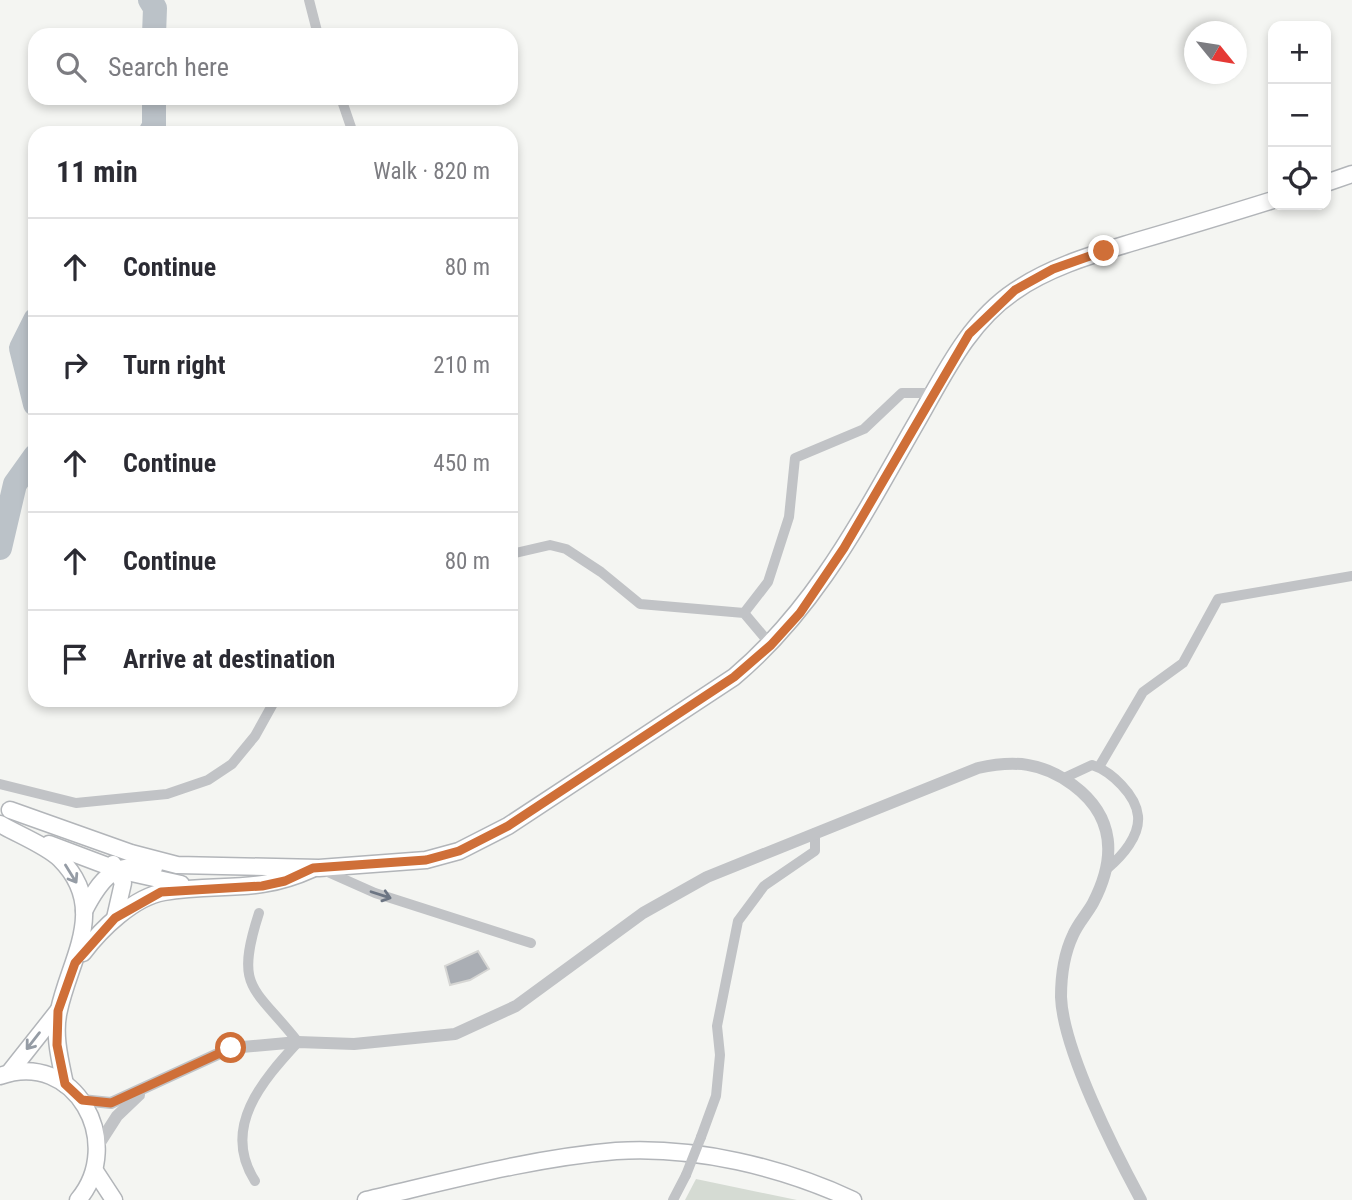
<!DOCTYPE html>
<html lang="en">
<head>
<meta charset="utf-8">
<style>
  body { margin:0; font-family:"Roboto Condensed",sans-serif; background:#f2f2f3; color:#2b2b33 }
  .controls { position:absolute; right:21px; top:21px; display:grid; overflow:hidden; border-radius:14px; box-shadow:0 4px 10px #0003 }
  .controls button { width:63px; height:63px; display:grid; place-items:center; padding:0; border:0; border-bottom:2px solid #e1e1e2; background:#fff; color:#2b2b33; font:35px sans-serif }
  .compass { position:absolute; left:1184px; top:21px; width:63px; height:63px; border-radius:50%; background:#fff; box-shadow:0 4px 10px #0003; rotate:120deg }
  .stop { position:absolute; width:21px; height:21px; margin:-16px; border:5px solid #cf6f38; border-radius:50%; background:#fff }
  .stop.end { background:#cf6f38; border-color:#fff; box-shadow:0 2px 7px #0008 }
  .list { margin:0; padding:0; list-style:none }
  h2 { display:flex; justify-content:space-between; align-items:center; height:91px; margin:0; padding:0 28px; font-size:30px }
  h2 small { font-size:23px; font-weight:400; color:#7c7c81 }
  .list li { display:grid; grid-template-columns:46px 1fr auto; gap:21px; align-items:center; box-sizing:border-box; height:98px; padding:0 28px; border-top:2px solid #e1e1e2 }
  .list b { display:block; font-size:26px; white-space:nowrap }
  .list em { font-size:23px; font-style:normal; color:#7c7c81 }
  .icon { flex:none; width:38px; height:38px; fill:none; stroke:currentColor; stroke-width:2; stroke-linecap:round; stroke-linejoin:round }
  .map { position:relative; flex:none; width:1352px; height:1200px; overflow:hidden }
  .search { position:absolute; background:#fff; box-shadow:0 4px 10px #0003; left:28px; top:28px; width:490px; height:77px; display:flex; align-items:center; gap:18px; box-sizing:border-box; padding:0 24px; border-radius:21px; color:#7c7c81; font-size:26px }
  .panel { position:absolute; background:#fff; box-shadow:0 4px 10px #0003; left:28px; top:126px; width:490px; height:581px; border-radius:21px }
  .map>svg:first-child { display:block }
  .green { fill:#d5dbd3 }
  .lines { fill:none; stroke-linecap:round; stroke-linejoin:round }
  .river { stroke:#bbc2c8; stroke-width:24 }
  .building { fill:#aaaeb4; stroke:#d6d6d4; stroke-width:2 }
  .primary-casing { stroke:#b2b5b9; stroke-width:19 }
  .minor { stroke:#c1c3c6; stroke-width:10 }
  .tertiary { stroke:#c1c3c6; stroke-width:12 }
  .primary { stroke:#fff; stroke-width:16 }
  .minor-bridge { stroke:#c1c3c6; stroke-width:10 }
  .oneway { stroke:#959ca5 }
  .oneway2 { stroke:#6c7583 }
  .route { stroke:#cf6f38; stroke-width:9 }
</style>
</head>
<body>
<div class="map">
<svg width="1352" height="1200" viewBox="0 0 1352 1200">
  <rect width="100%" height="100%" fill="#f4f5f2"/>
  <!-- green -->
  <polygon class="green" points="696,1179 797,1200 685,1200"/>
  <g class="lines">
    <!-- river -->
    <g class="river">
      <polyline points="150,0 155,8 154,35"/>
      <polyline points="150,133 154,126 154,98"/>
      <polyline points="35,320 21,348 35,404"/>
      <polyline points="0,548 15,484 35,456"/>
    </g>
  </g>
  <!-- building -->
  <polygon class="building" points="478,951 489,969 470,980 450,985 445,966"/>
  <g class="lines">
    <defs>
      <g id="primary">
        <polyline points="1326,183 1352,174"/>
        <path d="M10,810L131,853L177,865L319,868L426,860L459,851L508,826L734,677C817,607 862,517 915,425C943,377 967,323 1015,291C1051,266 1095,254 1137,241C1182,228 1228,214 1273,200"/>
        <path d="M0,824C17,834 47,846 60,859C109,908 70,958 59,1010C53,1034 60,1060 65,1084"/>
        <polyline points="49,844 118,870 181,884"/>
        <polyline points="113,864 123,883 115,918"/>
        <path d="M84,911C101,878 114,861 154,868"/>
        <path d="M83,953C101,929 134,897 164,892C220,882 255,895 312,869"/>
        <polyline points="9,1073 58,1011"/>
        <path d="M0,1076C75,1049 126,1143 78,1200"/>
        <polyline points="95,1171 114,1200"/>
        <path d="M366,1200C448,1181 532,1158 616,1151C695,1146 782,1167 853,1200"/>
      </g>
    </defs>
    <!-- primary casing -->
    <use href="#primary" class="primary-casing"/>
    <!-- minor -->
    <g class="minor">
      <polyline points="309,0 318,35"/>
      <polyline points="341,98 353,133"/>
      <polyline points="511,554 550,545 566,549 601,572 640,604 744,613 771,645"/>
      <polyline points="744,613 768,582 789,517 795,458 864,429 902,393 933,393"/>
      <polyline points="1099,767 1143,692 1183,663 1218,599 1352,576"/>
      <path d="M1064,778L1092,765C1111,771 1136,795 1138,816C1140,836 1122,856 1108,868"/>
      <polyline points="0,784 76,803 167,794 208,780 232,764 255,736 275,700"/>
      <polyline points="321,869 375,893 531,943"/>
      <polyline points="701,1137 716,1096 720,1055 717,1026 738,921 764,886 815,851 815,833"/>
      <path d="M255,1181C221,1128 262,1081 298,1042C254,986 234,990 259,913"/>
      <polyline points="673,1200 686,1175"/>
    </g>
    <!-- tertiary -->
    <g class="tertiary">
      <path d="M82,1100L111,1103L231,1048L298,1042L354,1044L455,1034L516,1006L643,913L707,877L978,768C1014,760 1042,762 1073,785C1116,817 1116,859 1093,903C1087,914 1078,923 1073,935C1064,954 1061,976 1061,997C1063,1050 1115,1152 1141,1200"/>
      <polyline points="99,1144 117,1116 139,1095"/>
    </g>
    <!-- primary -->
    <use href="#primary" class="primary"/>
    <!-- minor-bridge -->
    <polyline class="minor-bridge" points="686,1175 701,1137"/>
  </g>
  <!-- one-way arrows -->
  <defs><path id="oneway-shaft" d="M-6 0H5M1.5-3L5.5 0L1.5 3" fill="none" stroke-width="1.6" stroke-linecap="round" stroke-linejoin="round" transform="scale(1.75)"/></defs>
  <g class="oneway">
    <use href="#oneway-shaft" transform="translate(71 874) rotate(58)"/>
    <use href="#oneway-shaft" transform="translate(33 1041) rotate(128)"/>
  </g>
  <use class="oneway2" href="#oneway-shaft" transform="translate(381 895) rotate(18)"/>
  <g class="lines">
    <!-- route -->
    <polyline class="route" points="231,1048 111,1103 82,1100 65,1084 57,1045 58,1011 75,963 115,918 161,892 262,886 285,881 313,868 426,860 459,851 508,826 734,677 771,645 800,613 844,548 969,334 1015,290 1053,269 1104,251"/>
  </g>
</svg>
<div class="controls">
<button>+</button>
<button>−</button>
<button><svg class="icon" aria-label="locate" viewBox="0 0 24 24"><circle cx="12" cy="12" r="6"/><path d="M12 2v4M12 18v4M2 12h4M18 12h4"/></svg></button>
</div>
<svg class="compass" viewBox="-18 -18 36 36"><path d="M0-13l5 13h-10z" fill="#e53935"/><path d="M0 13l5-13h-10z" fill="#7c7c81"/></svg>
<div class="stop" style="left:231px;top:1048px"></div>
<div class="stop end" style="left:1104px;top:251px"></div>
<div class="search"><svg class="icon" aria-label="search" viewBox="0 0 24 24"><circle cx="10" cy="10" r="6"/><path d="M15 15l6 6"/></svg>Search here</div>
<section class="panel">
<h2>11 min<small>Walk · 820 m</small></h2>
<ul class="list">
<li><svg class="icon" aria-label="ahead" viewBox="0 0 24 24"><path d="M12 20V5M6 11l6-6 6 6"/></svg><div><b>Continue</b></div><em>80 m</em></li>
<li><svg class="icon" aria-label="right" viewBox="0 0 24 24"><path d="M7 20v-9h11M14 6l5 5-5 5"/></svg><div><b>Turn right</b></div><em>210 m</em></li>
<li><svg class="icon" aria-label="ahead" viewBox="0 0 24 24"><path d="M12 20V5M6 11l6-6 6 6"/></svg><div><b>Continue</b></div><em>450 m</em></li>
<li><svg class="icon" aria-label="ahead" viewBox="0 0 24 24"><path d="M12 20V5M6 11l6-6 6 6"/></svg><div><b>Continue</b></div><em>80 m</em></li>
<li><svg class="icon" aria-label="arrive" viewBox="0 0 24 24"><path d="M6 21V4h12l-3 4 3 4H6"/></svg><div><b>Arrive at destination</b></div></li>
</ul>
</section>
</div>
</body>
</html>
